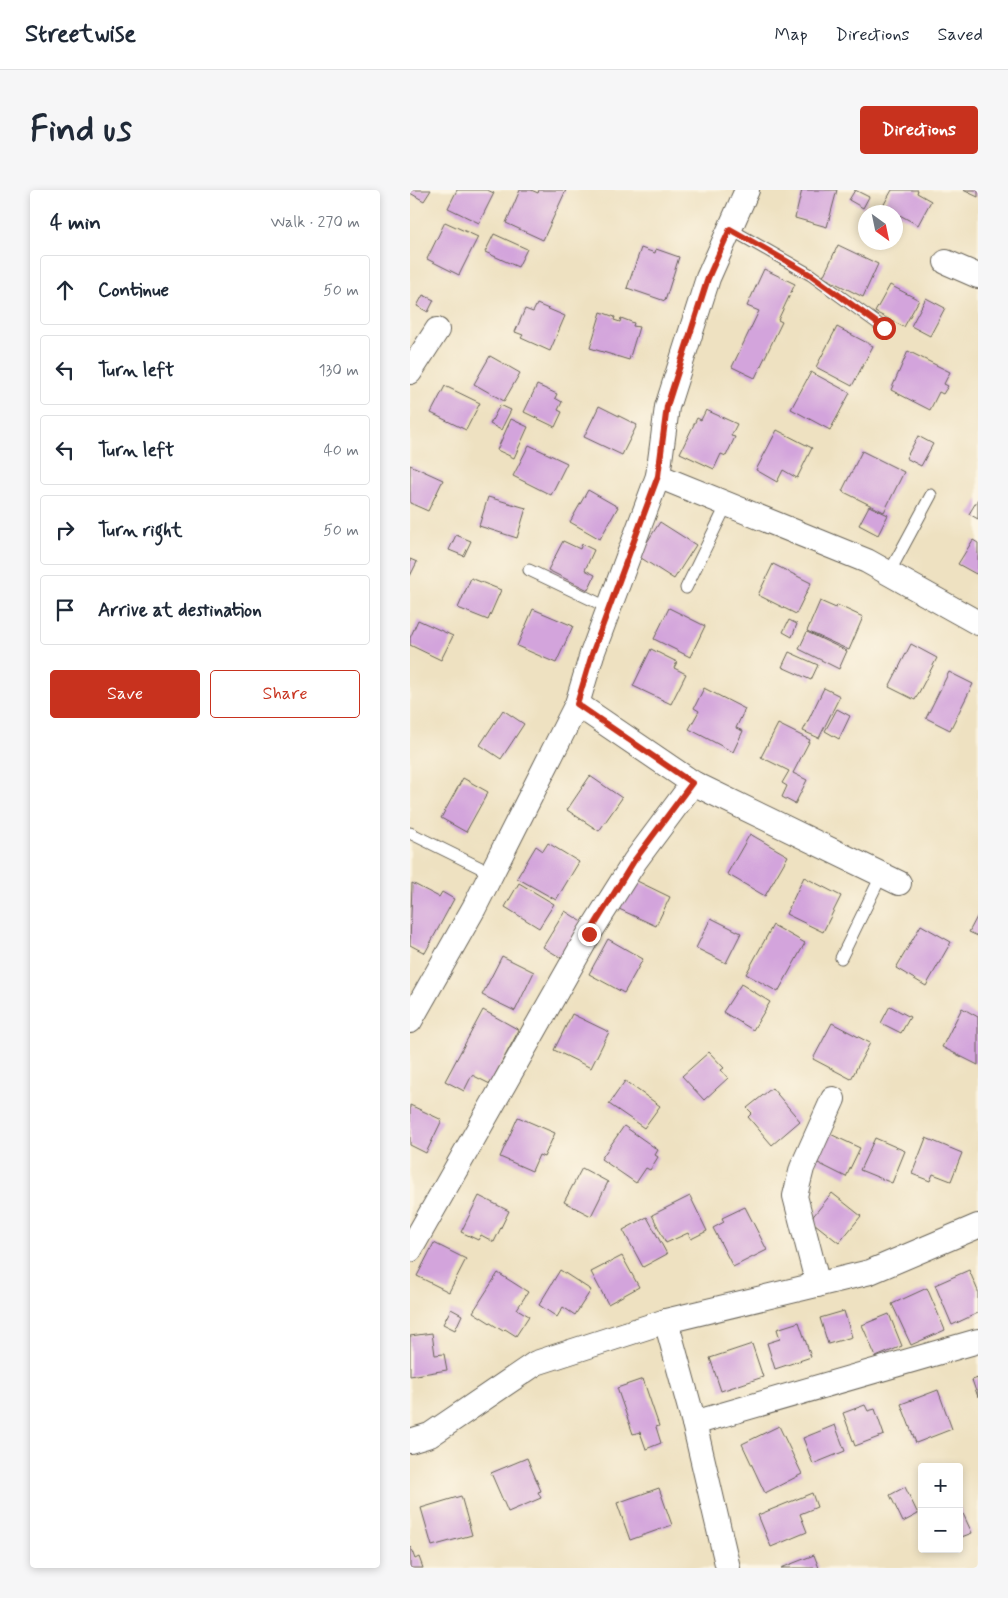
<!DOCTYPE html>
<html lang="en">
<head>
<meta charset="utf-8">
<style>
  body { margin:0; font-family:Mynerve,sans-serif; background:#f6f6f7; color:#1f2937 }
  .controls { position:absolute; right:15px; bottom:15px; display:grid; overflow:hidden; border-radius:5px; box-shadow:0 2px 8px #0003 }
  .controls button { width:45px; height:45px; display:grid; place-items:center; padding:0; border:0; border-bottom:1px solid #e0e1e3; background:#fff; color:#1f2937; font:25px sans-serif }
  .compass { position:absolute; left:448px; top:15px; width:45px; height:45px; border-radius:50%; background:#fff; box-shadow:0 2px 8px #0003; rotate:147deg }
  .stop { position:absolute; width:15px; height:15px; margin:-11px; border:4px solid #c8321e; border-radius:50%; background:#fff }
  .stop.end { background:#c8321e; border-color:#fff; box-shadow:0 1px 5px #0008 }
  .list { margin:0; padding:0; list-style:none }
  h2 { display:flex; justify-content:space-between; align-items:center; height:65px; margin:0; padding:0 20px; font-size:21px }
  h2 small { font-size:16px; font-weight:400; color:#747a83 }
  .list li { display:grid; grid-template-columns:32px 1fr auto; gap:15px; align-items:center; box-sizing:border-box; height:70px; margin:0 10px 10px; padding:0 10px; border:1px solid #e0e1e3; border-radius:5px }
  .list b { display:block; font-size:19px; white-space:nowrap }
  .list em { font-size:16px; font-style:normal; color:#747a83 }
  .actions { display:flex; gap:10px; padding:15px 20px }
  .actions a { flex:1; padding:11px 0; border:1px solid #c8321e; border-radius:5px; text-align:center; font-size:18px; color:#c8321e }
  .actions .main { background:#c8321e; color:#fff }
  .icon { flex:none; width:28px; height:28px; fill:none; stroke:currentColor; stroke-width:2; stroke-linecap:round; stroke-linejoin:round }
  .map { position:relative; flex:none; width:568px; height:1378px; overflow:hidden; border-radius:5px }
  header { display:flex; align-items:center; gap:30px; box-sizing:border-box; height:70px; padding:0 25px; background:#fff; border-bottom:1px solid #e0e1e3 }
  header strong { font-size:24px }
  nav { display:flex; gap:28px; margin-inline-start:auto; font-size:18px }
  .intro { display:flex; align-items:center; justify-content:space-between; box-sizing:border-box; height:120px; padding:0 30px }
  h1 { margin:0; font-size:35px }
  .button { padding:12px 22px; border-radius:5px; background:#c8321e; color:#fff; font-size:18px; font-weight:700 }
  main { display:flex; gap:30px; padding:0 30px }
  aside { flex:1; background:#fff; border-radius:5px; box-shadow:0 2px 8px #0003 }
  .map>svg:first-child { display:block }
  .building { fill:#d3a4dc }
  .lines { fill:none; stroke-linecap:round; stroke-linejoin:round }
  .service-casing { stroke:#666156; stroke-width:13 }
  .minor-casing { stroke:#666156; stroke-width:26 }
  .service { stroke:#fff; stroke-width:11 }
  .minor { stroke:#fff; stroke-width:24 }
  .route { stroke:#c8321e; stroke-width:6 }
</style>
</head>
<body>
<header>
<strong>Streetwise</strong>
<nav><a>Map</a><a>Directions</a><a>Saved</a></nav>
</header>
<div class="intro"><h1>Find us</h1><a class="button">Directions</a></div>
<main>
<aside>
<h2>4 min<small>Walk · 270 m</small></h2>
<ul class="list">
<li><svg class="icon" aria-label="ahead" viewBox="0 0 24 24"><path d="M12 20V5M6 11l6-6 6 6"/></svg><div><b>Continue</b></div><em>50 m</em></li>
<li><svg class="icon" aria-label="left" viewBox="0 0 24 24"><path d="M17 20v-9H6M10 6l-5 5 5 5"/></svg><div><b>Turn left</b></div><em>130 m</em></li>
<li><svg class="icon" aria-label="left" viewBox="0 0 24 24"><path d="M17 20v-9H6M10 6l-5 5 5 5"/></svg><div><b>Turn left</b></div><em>40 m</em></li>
<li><svg class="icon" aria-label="right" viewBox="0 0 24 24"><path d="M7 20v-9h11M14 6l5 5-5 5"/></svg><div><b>Turn right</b></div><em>50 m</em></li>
<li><svg class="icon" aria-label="arrive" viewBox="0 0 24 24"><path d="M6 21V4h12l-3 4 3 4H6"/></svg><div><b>Arrive at destination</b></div></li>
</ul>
<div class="actions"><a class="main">Save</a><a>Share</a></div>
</aside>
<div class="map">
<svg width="568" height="1378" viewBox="0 0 568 1378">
  <rect width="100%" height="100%" fill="#fcf5e5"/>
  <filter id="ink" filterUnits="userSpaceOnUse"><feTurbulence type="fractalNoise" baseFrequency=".02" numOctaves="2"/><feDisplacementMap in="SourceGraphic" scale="10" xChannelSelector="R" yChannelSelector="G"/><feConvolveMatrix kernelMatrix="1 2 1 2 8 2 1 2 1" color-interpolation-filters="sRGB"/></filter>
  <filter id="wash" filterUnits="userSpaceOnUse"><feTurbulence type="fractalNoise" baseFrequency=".0096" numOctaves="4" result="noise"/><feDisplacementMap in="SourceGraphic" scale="20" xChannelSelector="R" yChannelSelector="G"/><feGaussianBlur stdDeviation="1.12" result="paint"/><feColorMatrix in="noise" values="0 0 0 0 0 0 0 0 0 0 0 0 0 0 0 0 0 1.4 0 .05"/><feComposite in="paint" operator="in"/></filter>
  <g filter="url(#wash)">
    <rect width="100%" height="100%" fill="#eee1c1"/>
    <g id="blocks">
      <!-- building -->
      <g class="building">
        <polygon points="0,0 21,0 14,11 0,3"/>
        <polygon points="47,0 77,0 84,3 69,33 38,18"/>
        <polygon points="110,0 121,0 128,3 129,0 156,0 133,50 96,33"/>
        <polygon points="392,0 427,0 417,37 385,28"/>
        <polygon points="445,0 459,7 453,18 439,10"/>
        <polygon points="482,0 508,0 507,3 521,11 508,35 473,16"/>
        <polygon points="553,0 568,0 568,7"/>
        <polygon points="35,32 68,47 49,85 17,69"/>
        <polygon points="84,44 117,59 108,77 75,62"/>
        <polygon points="428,55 468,74 453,107 413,87"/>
        <polygon points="231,58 245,63 246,59 269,67 255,111 217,98"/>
        <polygon points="354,79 385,94 368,130 372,132 345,188 322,177 349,121 337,116"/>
        <polygon points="480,95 509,110 494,137 465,122"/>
        <polygon points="13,105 24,110 18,122 7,116"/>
        <polygon points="516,108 535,118 520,146 501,136"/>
        <polygon points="127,114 155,126 140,161 111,148 113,145 105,142 115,119 123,122"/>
        <polygon points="191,122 205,127 204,130 210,132 211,128 224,133 223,136 229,137 219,170 180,158"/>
        <polygon points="427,137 463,156 442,196 406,177"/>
        <polygon points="498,161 540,182 534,194 538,196 533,204 529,202 520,220 481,200"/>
        <polygon points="80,166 110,183 94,211 64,194"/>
        <polygon points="401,182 440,203 420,240 381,219"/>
        <polygon points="127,195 147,204 145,208 152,212 148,220 152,222 145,237 114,222"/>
        <polygon points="35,196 70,213 56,240 21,223"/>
        <polygon points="90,215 101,220 91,240 80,234"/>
        <polygon points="189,216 227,235 212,265 174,247"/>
        <polygon points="296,220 327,234 321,246 325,247 316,266 311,264 304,279 270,263 287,228 291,230"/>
        <polygon points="101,229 118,237 104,268 87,260"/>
        <polygon points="367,240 402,258 387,288 373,280 367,292 346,280"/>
        <polygon points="508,246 523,254 511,276 496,268"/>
        <polygon points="119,255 157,273 141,305 103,286"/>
        <polygon points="452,261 494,282 474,322 432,301"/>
        <polygon points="0,275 33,290 18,321 0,313"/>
        <polygon points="178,300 208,317 190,349 160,332"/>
        <polygon points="78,307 116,318 107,348 69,336"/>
        <polygon points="568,309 568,329 559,324"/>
        <polygon points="459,316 478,325 468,345 449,335"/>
        <polygon points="250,332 286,355 264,389 228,366"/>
        <polygon points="46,345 61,351 54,366 39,360"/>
        <polygon points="563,350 568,353 568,381 566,384 548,374"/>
        <polygon points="153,351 170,359 172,354 184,360 175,380 185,385 178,400 138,380"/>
        <polygon points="0,369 7,372 0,386"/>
        <polygon points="363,374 401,393 386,424 348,405"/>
        <polygon points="61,388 91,400 78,430 48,418"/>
        <polygon points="410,411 426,418 427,415 453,427 439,460 397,441"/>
        <polygon points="259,418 295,436 280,467 244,449"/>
        <polygon points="123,419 163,436 146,473 107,456"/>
        <polygon points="8,430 43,446 31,470 0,455 0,448"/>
        <polygon points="379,430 387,434 382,447 373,442"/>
        <polygon points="397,442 437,461 429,479 389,459"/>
        <polygon points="501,454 527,468 505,510 479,497"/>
        <polygon points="241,459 267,472 264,478 276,484 261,514 223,496"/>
        <polygon points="379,462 408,475 401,490 372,477"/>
        <polygon points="539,482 563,494 540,540 516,528"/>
        <polygon points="294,498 335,519 326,538 333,541 323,562 279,539 289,521 284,518"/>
        <polygon points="414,498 430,506 409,548 393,541"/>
        <polygon points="427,519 440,526 429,549 415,541"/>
        <polygon points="93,520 114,534 91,569 70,555"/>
        <polygon points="368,534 400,550 383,583 397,590 385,614 372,607 377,596 372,593 379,581 351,567"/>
        <polygon points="180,586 212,608 189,641 157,620"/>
        <polygon points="53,588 78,602 56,642 31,628"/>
        <polygon points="340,644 378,666 355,706 317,684"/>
        <polygon points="138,653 169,672 146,710 107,688 126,656 133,661"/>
        <polygon points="394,687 431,706 413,742 376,724"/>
        <polygon points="223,689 260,707 246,736 209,719"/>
        <polygon points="2,693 29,707 32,702 44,709 15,763 0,755"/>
        <polygon points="109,693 144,714 129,738 95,717"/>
        <polygon points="155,721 174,733 153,769 133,757"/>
        <polygon points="568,725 568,746 559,742"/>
        <polygon points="301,728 331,743 316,773 286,758"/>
        <polygon points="363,735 395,753 368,802 336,784"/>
        <polygon points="511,735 541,752 516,796 486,778"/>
        <polygon points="198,749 233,769 214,803 179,784"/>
        <polygon points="92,766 124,782 105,821 72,805"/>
        <polygon points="331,794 360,812 343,840 313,822"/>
        <polygon points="480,816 500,827 491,843 471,833"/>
        <polygon points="552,818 568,827 568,875 532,857"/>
        <polygon points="73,820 109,840 80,894 62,885 54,901 35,891"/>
        <polygon points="162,824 199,842 181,878 144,860"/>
        <polygon points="422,833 460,853 441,889 403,869"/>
        <polygon points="299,862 314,878 311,880 318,888 294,910 272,886"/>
        <polygon points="215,891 250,916 234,938 199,914"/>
        <polygon points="362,898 390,931 362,955 338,927 342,923 337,918"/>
        <polygon points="0,915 32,930 16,963 0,955"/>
        <polygon points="108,927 145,943 134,967 129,965 122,981 90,967"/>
        <polygon points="214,936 248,960 245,965 248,967 240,980 236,978 226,993 191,969"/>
        <polygon points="416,942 450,958 436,987 402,970"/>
        <polygon points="465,948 495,961 482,993 450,980"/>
        <polygon points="516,948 552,963 541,991 523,984 520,991 502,984"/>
        <polygon points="172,978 198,992 181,1026 154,1012"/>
        <polygon points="422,1003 451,1026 429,1053 400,1030"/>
        <polygon points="69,1006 99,1021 84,1052 71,1045 68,1050 51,1042"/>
        <polygon points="280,1006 297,1041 281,1049 278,1043 256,1053 242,1025"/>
        <polygon points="335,1017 357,1060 323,1077 303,1038 314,1032 312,1028"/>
        <polygon points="237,1027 257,1064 233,1077 213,1040"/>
        <polygon points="24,1053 56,1069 39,1102 7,1086"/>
        <polygon points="212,1066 229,1097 198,1114 181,1082"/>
        <polygon points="150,1080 181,1100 165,1125 153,1117 147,1127 129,1115"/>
        <polygon points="559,1080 568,1101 568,1123 542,1135 525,1095"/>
        <polygon points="88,1083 118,1102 107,1119 119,1126 106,1146 95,1139 93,1141 63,1122"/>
        <polygon points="517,1098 535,1140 501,1155 482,1114"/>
        <polygon points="41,1119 52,1125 45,1140 33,1134"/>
        <polygon points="434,1121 442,1147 418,1154 410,1128"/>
        <polygon points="479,1124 492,1156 466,1167 452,1135"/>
        <polygon points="389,1132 401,1167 365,1179 357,1153 370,1149 367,1139"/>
        <polygon points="22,1143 25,1165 34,1164 37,1180 0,1186 0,1146"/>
        <polygon points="342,1154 353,1187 311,1201 300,1168"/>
        <polygon points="568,1188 568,1207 562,1190"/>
        <polygon points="233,1189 249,1236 246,1237 251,1253 236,1259 230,1242 223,1244 207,1198"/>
        <polygon points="528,1200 542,1239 506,1253 491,1214"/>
        <polygon points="455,1215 458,1221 465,1219 474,1245 445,1256 433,1223"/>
        <polygon points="425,1235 435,1261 403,1274 393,1248"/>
        <polygon points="369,1236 392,1284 355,1303 332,1254"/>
        <polygon points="117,1268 131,1301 128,1302 131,1308 98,1322 81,1283"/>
        <polygon points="495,1297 508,1324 493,1332 480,1305"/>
        <polygon points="249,1298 262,1335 220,1350 207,1313"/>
        <polygon points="402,1303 407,1317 390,1324 397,1342 361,1357 348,1325"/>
        <polygon points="51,1306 62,1345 22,1356 11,1318"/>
        <polygon points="549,1315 562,1343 549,1348"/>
        <polygon points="0,1356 5,1369 9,1367 13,1378 0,1378"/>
        <polygon points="404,1365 409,1378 371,1378"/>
      </g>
    </g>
  </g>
  <g filter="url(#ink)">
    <use href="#blocks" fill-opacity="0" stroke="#666156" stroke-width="1"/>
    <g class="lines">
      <defs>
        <g id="service">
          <polyline points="320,39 401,85 474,138"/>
          <polyline points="119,380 199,418"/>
          <polyline points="479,383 521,305"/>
          <polyline points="276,398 317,314"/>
          <polyline points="0,643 81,683"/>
          <polyline points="431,768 472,684"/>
        </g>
        <g id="minor">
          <polyline points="536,72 568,86"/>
          <polyline points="0,182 27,140"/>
          <polyline points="248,286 457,371 568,433"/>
          <polyline points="167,514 283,593 489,693"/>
          <polyline points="0,831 64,718 167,514 182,464 248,286 257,217 298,88 337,0"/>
          <polyline points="0,1060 179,744 225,671 283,593"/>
          <polyline points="408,1095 385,1006 392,978 423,909"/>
          <polyline points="256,1131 284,1233 318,1378"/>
          <polyline points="284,1233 568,1151"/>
          <polyline points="0,1251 20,1245 126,1173 256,1131 460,1082 568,1036"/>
        </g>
      </defs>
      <!-- service casing -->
      <use href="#service" class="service-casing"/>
      <!-- minor casing -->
      <use href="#minor" class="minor-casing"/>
      <!-- service -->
      <use href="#service" class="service"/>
      <!-- minor -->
      <use href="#minor" class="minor"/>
    </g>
  </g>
  <g class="lines" filter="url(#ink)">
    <!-- route -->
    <polyline class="route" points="179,744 224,671 282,593 167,514 182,464 248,286 257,216 298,88 320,39 401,85 474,138"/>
  </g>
</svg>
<div class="controls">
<button>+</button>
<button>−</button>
</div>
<svg class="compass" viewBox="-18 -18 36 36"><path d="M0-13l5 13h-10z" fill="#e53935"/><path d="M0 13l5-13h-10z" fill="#747a83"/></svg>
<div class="stop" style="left:474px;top:138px"></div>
<div class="stop end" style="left:179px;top:744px"></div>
</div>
</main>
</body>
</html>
